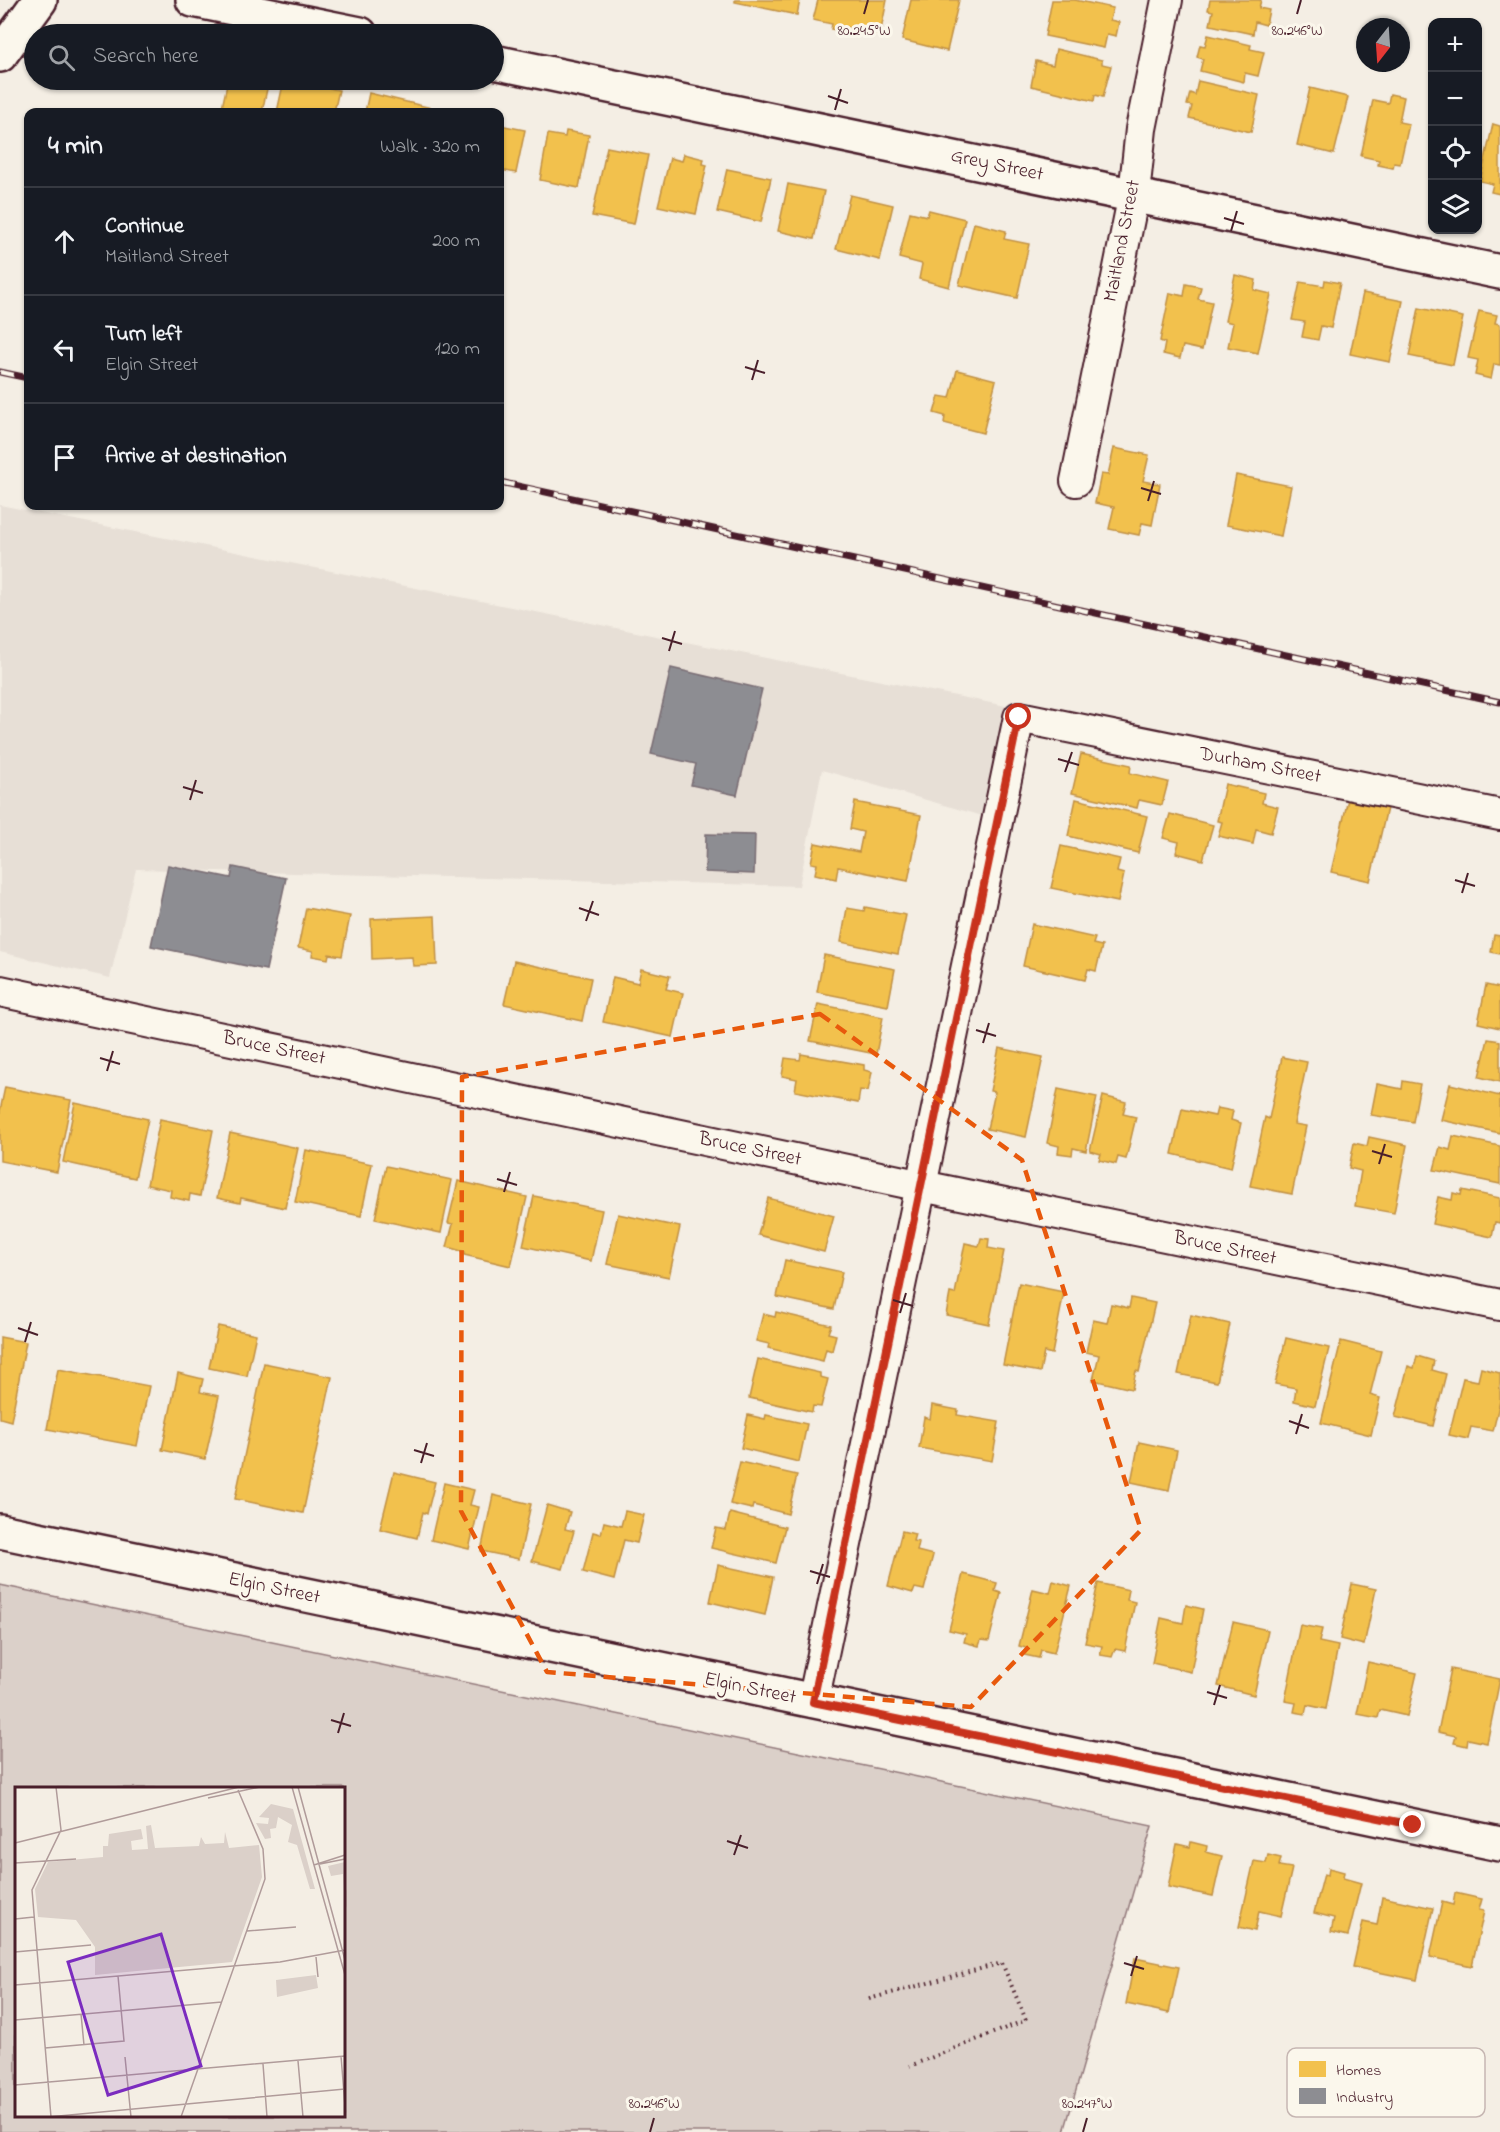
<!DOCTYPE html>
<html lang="en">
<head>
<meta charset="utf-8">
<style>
  body { margin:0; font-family:"Indie Flower",sans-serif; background:#242831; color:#f1f3f6 }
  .controls { position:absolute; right:18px; top:18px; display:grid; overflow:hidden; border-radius:12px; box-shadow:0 2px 4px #0004 }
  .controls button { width:54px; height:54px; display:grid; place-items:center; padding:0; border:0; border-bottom:2px solid #363941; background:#171b24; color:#f1f3f6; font:30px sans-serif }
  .compass { position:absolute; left:1356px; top:18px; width:54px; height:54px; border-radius:50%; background:#171b24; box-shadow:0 2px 4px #0004; rotate:197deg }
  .stop { position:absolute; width:18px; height:18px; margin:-14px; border:4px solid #c8321e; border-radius:50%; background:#fff }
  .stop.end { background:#c8321e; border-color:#fff; box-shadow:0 2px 6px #0008 }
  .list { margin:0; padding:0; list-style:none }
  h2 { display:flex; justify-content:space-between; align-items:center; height:78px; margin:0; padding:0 24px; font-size:26px }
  h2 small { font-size:20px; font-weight:400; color:#9ea1a6 }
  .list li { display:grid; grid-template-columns:39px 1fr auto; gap:18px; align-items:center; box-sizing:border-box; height:108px; padding:0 24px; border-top:2px solid #363941 }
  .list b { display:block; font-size:22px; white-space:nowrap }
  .list p { margin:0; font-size:20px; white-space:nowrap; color:#9ea1a6 }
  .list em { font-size:20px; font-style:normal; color:#9ea1a6 }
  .icon { flex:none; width:33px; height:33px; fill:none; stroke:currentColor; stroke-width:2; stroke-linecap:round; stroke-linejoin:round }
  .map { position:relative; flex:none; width:1500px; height:2132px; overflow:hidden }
  .search { position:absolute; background:#171b24; box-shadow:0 2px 4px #0004; left:24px; top:24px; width:480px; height:66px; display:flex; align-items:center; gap:15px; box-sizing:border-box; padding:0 21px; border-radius:33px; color:#9ea1a6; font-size:22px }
  .panel { position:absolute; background:#171b24; box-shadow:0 2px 4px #0004; left:24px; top:108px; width:480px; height:402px; border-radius:12px }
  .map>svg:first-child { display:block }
  .built { fill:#e7dfd6 }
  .green { fill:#dbd0c9; stroke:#92787a; stroke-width:1.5; fill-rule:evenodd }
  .homes { fill:#f2c14e; stroke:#c09044; stroke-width:1.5 }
  .industry { fill:#8d8d92; stroke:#796c73; stroke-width:1.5 }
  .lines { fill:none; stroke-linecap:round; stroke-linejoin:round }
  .street-casing { stroke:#4a1f2b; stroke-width:34 }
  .secondary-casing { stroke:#4a1f2b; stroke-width:38 }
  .path { stroke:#4a1f2b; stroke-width:4; stroke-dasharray:1.5 4.5; stroke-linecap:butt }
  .street { stroke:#fbf7ec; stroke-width:30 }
  .secondary { stroke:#fbf7ec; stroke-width:33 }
  .rail-casing { stroke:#4a1f2b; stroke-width:7 }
  .rail { stroke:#fbf7ec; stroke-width:4.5; stroke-dasharray:14; stroke-linecap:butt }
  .route { stroke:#c8321e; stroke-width:8 }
  .marked { fill:none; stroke:#e8590c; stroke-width:4.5; stroke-dasharray:12 8; stroke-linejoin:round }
  .ticks { fill:none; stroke:#4a1f2b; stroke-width:2 }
  .labels { text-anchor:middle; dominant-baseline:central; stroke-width:6; stroke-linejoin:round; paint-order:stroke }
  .street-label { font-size:20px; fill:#4a1f2b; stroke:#fbf7ec }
  .inset-road { fill:none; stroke:#b09b9a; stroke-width:1.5 }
  .view { fill:#7b2cbf; fill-opacity:0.15; stroke:#7b2cbf; stroke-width:3 }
  .inset-edge { fill:none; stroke:#4a1f2b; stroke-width:3 }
  .key { fill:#fbf7ec; stroke:#c6b6b2; stroke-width:1.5 }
  .key-label { font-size:16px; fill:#4a1f2b }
  .ticks-label { font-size:15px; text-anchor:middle; fill:#4a1f2b; stroke:#fbf7ec; stroke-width:6; stroke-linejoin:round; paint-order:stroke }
</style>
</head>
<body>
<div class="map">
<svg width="1500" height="2132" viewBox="0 0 1500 2132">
  <rect width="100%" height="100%" fill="#f4eee4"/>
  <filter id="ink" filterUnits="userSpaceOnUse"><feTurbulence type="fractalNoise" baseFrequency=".0167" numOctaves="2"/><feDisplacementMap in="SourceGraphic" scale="12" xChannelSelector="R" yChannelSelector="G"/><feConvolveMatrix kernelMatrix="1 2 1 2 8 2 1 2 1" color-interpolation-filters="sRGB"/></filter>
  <g filter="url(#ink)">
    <!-- built -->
    <polygon class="built" points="0,505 1021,709 996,820 822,770 799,886 136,869 110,978 0,952"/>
    <!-- green -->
    <path class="green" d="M0,1585L1152,1826L1064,2132H0ZM16,1788H344V2116H16Z"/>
    <!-- homes -->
    <g class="homes">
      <polygon points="735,0 800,0 797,15 735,2"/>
      <polygon points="818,0 887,0 880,35 845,27 845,31 831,29 832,24 813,20"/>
      <polygon points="911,0 959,0 947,51 902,40"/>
      <polygon points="1052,0 1075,0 1113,8 1110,20 1119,22 1116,36 1107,34 1104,48 1045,36"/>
      <polygon points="1210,0 1261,0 1259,8 1269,10 1266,25 1255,22 1253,34 1210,25 1213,11 1208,10"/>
      <polygon points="1208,35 1251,45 1250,49 1264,52 1258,76 1245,73 1244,82 1200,71 1203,59 1197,57 1200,45 1205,46"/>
      <polygon points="1056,49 1102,60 1102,64 1111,66 1103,97 1095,95 1094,101 1031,86 1036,61 1053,65"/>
      <polygon points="228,80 269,80 262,112 221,112"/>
      <polygon points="284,80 292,80 339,90 334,112 277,112"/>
      <polygon points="1198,81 1259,95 1251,132 1189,118 1192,106 1187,105 1190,93 1195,95"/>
      <polygon points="1310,88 1348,97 1334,154 1297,145"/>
      <polygon points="369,93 436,109 436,112 365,112"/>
      <polygon points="1390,94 1404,97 1399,122 1409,124 1400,164 1394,163 1393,168 1378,165 1379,160 1361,156 1373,100 1388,103"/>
      <polygon points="1493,124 1500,126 1500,194 1491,192 1493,184 1480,181"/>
      <polygon points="500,125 525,130 516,173 500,170"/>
      <polygon points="566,131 589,135 579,188 540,180 548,134 565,137"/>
      <polygon points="607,147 648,155 634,224 592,216"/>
      <polygon points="684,154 704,159 703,164 707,165 696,214 658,206 670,158 682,161"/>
      <polygon points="727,169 771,178 761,222 717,212"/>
      <polygon points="788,184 824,191 814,239 778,231"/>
      <polygon points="850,195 893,205 880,260 836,249"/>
      <polygon points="929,210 965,219 949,287 919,279 922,264 899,258 910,212 927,216"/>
      <polygon points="974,223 1006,231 1004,239 1029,244 1017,298 959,285"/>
      <polygon points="1235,275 1256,280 1254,290 1271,294 1258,353 1228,347 1233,323 1225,321"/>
      <polygon points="1325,280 1340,283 1331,328 1321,326 1318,340 1302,337 1305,322 1292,320 1300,282 1324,286"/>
      <polygon points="1186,284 1201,287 1198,299 1212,302 1202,350 1183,346 1180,358 1163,354 1165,343 1160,341 1170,293 1184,296"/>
      <polygon points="1363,293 1403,301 1390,362 1350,354"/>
      <polygon points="1419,308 1463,317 1453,365 1409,356"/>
      <polygon points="1479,311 1497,315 1495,323 1500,324 1500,365 1494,364 1491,379 1475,375 1478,360 1468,358"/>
      <polygon points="957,370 996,380 983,433 944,423 945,416 934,413 939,396 950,398"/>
      <polygon points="1114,448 1149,455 1143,481 1160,484 1152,525 1142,523 1139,535 1109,529 1114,507 1095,503 1101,474 1108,475"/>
      <polygon points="1236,475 1291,486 1281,536 1226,525"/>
      <polygon points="1081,754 1131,765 1130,773 1168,782 1162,805 1139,800 1137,808 1072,793"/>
      <polygon points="1225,784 1264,793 1262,803 1278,807 1271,833 1256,829 1253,844 1218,836 1222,822 1217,821"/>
      <polygon points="1076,799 1147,816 1138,853 1068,836"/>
      <polygon points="1348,799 1387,808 1370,881 1331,872"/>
      <polygon points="855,802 921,815 908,881 838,867 836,879 815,874 817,864 811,863 815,843 859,852 863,832 850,829"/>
      <polygon points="1170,814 1213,825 1203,860 1176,853 1179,842 1163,838"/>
      <polygon points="1061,846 1120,859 1117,872 1124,874 1118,902 1051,888"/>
      <polygon points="865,907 906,915 898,954 841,942 847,908 864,911"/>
      <polygon points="306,908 350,916 342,956 329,954 328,959 312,956 313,951 298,948"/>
      <polygon points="435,916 437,965 413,966 412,957 372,959 371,919"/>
      <polygon points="1032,924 1095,938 1093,944 1102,946 1096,971 1088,969 1085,980 1023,966"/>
      <polygon points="1494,935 1500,936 1500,954 1491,952"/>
      <polygon points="824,955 895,969 888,1006 817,992"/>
      <polygon points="514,961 591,978 582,1021 504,1004"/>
      <polygon points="641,969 670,976 666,989 683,993 673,1037 603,1022 613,977 638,983"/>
      <polygon points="1486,985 1500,988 1500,1028 1478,1023"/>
      <polygon points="818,1004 883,1017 876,1054 810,1041"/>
      <polygon points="1488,1039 1500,1041 1500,1082 1479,1077"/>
      <polygon points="999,1048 1043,1057 1026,1137 987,1129 995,1092 990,1091"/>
      <polygon points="801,1054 864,1065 864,1070 872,1072 868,1091 860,1090 858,1103 795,1091 797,1079 782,1076 785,1058 800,1060"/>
      <polygon points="1282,1057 1307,1062 1294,1124 1306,1126 1292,1194 1250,1186 1265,1117 1269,1119"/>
      <polygon points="1403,1081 1420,1084 1413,1122 1371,1115 1377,1084 1402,1089"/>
      <polygon points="1450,1084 1500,1096 1500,1133 1441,1120"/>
      <polygon points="5,1087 71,1100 57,1172 0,1161 0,1111"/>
      <polygon points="1058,1089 1097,1097 1086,1151 1073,1148 1072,1155 1058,1153 1059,1146 1047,1143"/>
      <polygon points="1103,1096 1126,1102 1123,1114 1136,1117 1126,1159 1118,1157 1116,1164 1099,1160 1101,1154 1090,1151"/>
      <polygon points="75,1103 148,1119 135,1178 63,1162"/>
      <polygon points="1217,1108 1233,1111 1231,1120 1241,1123 1231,1168 1172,1154 1182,1109 1215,1116"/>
      <polygon points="160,1119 213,1130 200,1196 190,1194 189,1201 170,1197 171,1190 147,1185"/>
      <polygon points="230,1133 298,1148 285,1208 241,1198 240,1203 217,1198"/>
      <polygon points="1453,1136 1500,1146 1500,1184 1434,1170 1440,1147 1450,1150"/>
      <polygon points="1369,1137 1407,1145 1394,1213 1355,1206 1361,1171 1349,1168 1354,1143 1367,1146"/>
      <polygon points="306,1150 372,1164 361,1216 295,1202"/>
      <polygon points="386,1166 452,1180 441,1233 375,1219"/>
      <polygon points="458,1181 527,1197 511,1266 464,1255 465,1252 447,1247 453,1224 448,1223"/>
      <polygon points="1462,1190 1500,1198 1500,1223 1495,1222 1492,1237 1432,1224 1438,1197 1452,1200 1453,1193 1461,1195"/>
      <polygon points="534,1196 602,1210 591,1261 523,1246"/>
      <polygon points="768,1198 834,1216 824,1252 758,1235"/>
      <polygon points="618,1214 680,1227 669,1277 607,1264"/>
      <polygon points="981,1238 989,1239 988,1248 1004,1251 989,1324 946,1315 950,1293 955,1294 965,1243 979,1246"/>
      <polygon points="785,1260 842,1272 834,1309 777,1297"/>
      <polygon points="1019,1283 1064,1292 1052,1354 1044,1352 1040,1372 1003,1365"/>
      <polygon points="1131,1298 1155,1303 1139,1372 1136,1371 1132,1389 1093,1380 1099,1355 1086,1352 1093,1320 1107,1323 1111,1304 1129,1308"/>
      <polygon points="776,1312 831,1325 828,1333 836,1335 832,1351 826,1349 823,1361 768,1348 769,1344 756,1341 763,1314 775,1317"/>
      <polygon points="1191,1315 1230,1324 1217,1382 1178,1374"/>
      <polygon points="218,1326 256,1334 247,1376 209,1368"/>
      <polygon points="0,1337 26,1342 11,1421 0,1418"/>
      <polygon points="1286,1338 1329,1348 1315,1406 1294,1401 1296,1388 1275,1384"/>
      <polygon points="1341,1341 1381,1351 1370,1395 1380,1398 1371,1435 1321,1423"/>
      <polygon points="1417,1356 1434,1361 1432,1370 1446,1374 1433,1426 1395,1417 1408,1366 1414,1368"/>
      <polygon points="758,1359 820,1373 820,1377 828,1379 821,1407 813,1406 812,1412 749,1398"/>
      <polygon points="264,1363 332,1377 303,1513 235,1499"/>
      <polygon points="1481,1368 1500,1373 1500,1401 1493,1431 1471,1427 1468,1439 1449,1435 1463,1378 1478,1381"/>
      <polygon points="58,1369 149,1386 137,1446 47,1429"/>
      <polygon points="178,1373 203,1379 200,1392 219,1396 205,1459 162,1450"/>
      <polygon points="932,1405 958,1410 957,1415 999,1422 992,1461 919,1448 924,1417 930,1419"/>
      <polygon points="748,1415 765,1419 766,1415 807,1424 799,1462 741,1448"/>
      <polygon points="1139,1442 1177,1450 1169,1490 1131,1482"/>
      <polygon points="740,1462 797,1475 788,1514 753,1505 752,1509 730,1504"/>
      <polygon points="394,1472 435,1482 427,1514 423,1512 417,1538 380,1529"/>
      <polygon points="444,1483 474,1490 470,1505 479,1507 469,1549 431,1540"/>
      <polygon points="493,1495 531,1504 519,1559 481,1551"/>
      <polygon points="547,1505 570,1512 565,1529 574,1531 563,1569 532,1561"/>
      <polygon points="625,1511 644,1515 637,1543 624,1540 614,1580 583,1572 593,1532 601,1534 604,1522 621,1526"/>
      <polygon points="730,1513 785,1527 776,1563 711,1548 716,1528 726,1530"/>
      <polygon points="902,1531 915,1534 913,1541 919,1542 917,1551 933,1555 924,1590 915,1588 913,1593 888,1586"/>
      <polygon points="718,1565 773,1577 765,1615 710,1602"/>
      <polygon points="963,1574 997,1583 995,1591 1001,1593 989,1641 981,1640 979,1646 964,1642 966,1634 949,1630"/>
      <polygon points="1053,1581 1071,1586 1054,1653 1041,1650 1039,1658 1024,1655 1026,1648 1019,1646 1033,1589 1050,1593"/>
      <polygon points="1098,1583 1129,1590 1127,1600 1135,1602 1125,1651 1115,1649 1112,1657 1100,1655 1102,1646 1085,1643"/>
      <polygon points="1352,1584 1376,1589 1364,1645 1340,1639"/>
      <polygon points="1186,1605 1203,1609 1191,1672 1152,1663 1161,1618 1183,1623"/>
      <polygon points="1233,1622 1268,1630 1254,1695 1218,1686"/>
      <polygon points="1300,1625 1322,1629 1319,1642 1338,1646 1326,1709 1307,1705 1305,1714 1294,1712 1296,1703 1285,1701"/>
      <polygon points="1368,1662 1417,1673 1407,1716 1380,1710 1378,1718 1357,1714"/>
      <polygon points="1451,1669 1500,1679 1487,1743 1468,1739 1467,1746 1454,1743 1456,1736 1438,1732"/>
      <polygon points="1191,1842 1207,1846 1206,1852 1222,1856 1213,1896 1168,1887 1177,1844 1190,1847"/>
      <polygon points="1268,1855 1281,1858 1279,1866 1292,1868 1281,1916 1259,1911 1255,1931 1239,1927 1254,1861 1266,1863"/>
      <polygon points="1329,1868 1344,1872 1343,1878 1361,1883 1348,1936 1331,1932 1334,1918 1314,1913 1324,1874 1328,1875"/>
      <polygon points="1455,1893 1482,1899 1479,1910 1484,1911 1472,1966 1430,1957 1442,1902 1453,1905"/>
      <polygon points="1382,1897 1433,1908 1417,1980 1353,1967 1363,1922 1377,1925"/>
      <polygon points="1135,1958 1179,1967 1169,2013 1126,2004"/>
    </g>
    <!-- industry -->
    <g class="industry">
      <polygon points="671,668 762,689 737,795 691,785 696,764 651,754"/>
      <polygon points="706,834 755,835 754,874 705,872"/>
      <polygon points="168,865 231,878 233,867 286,878 266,970 151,946"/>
    </g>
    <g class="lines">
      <defs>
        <g id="street">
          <polyline points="1076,481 1134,194 1141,129 1167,0"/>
          <polyline points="0,991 922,1186 1500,1305"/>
          <polyline points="813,1702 1019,717 1500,815"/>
        </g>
        <g id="secondary">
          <polyline points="193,0 360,34"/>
          <polyline points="0,55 40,0"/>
          <polyline points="494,62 1500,272"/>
          <polyline points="0,1531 1500,1844"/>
        </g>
      </defs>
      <!-- street casing -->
      <use href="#street" class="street-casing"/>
      <!-- secondary casing -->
      <use href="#secondary" class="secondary-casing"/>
      <!-- path -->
      <polyline class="path" points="869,1999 1002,1963 1026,2020 910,2066"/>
      <!-- street -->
      <use href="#street" class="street"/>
      <!-- secondary -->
      <use href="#secondary" class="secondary"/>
      <defs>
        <g id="rail">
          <polyline points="0,372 28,378"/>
          <polyline points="500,482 1500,702"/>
        </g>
      </defs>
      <!-- rail casing -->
      <use href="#rail" class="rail-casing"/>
      <!-- rail -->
      <use href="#rail" class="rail"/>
    </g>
  </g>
  <g class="lines" filter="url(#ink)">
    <!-- route -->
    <polyline class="route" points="1019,717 813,1702 1413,1825"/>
  </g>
  <!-- marked area -->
  <path class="marked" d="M820,1014L1022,1160L1141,1530L971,1707L547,1672L461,1511L462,1077Z"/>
  <!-- ticks -->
  <path class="ticks" d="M864,14L868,0M1297,14L1301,0M828,96L848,103M835,110L841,89M1224,218L1244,224M1231,231L1237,211M745,367L765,373M752,380L758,360M1141,488L1161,494M1148,501L1154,481M662,638L682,644M669,651L675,631M1058,759L1079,765M1065,772L1072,752M183,787L203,793M190,800L196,780M1455,880L1475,886M1462,893L1468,873M579,908L599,915M586,921L593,901M976,1030L996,1036M983,1043L989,1023M100,1058L120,1064M107,1071L113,1051M1372,1151L1392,1157M1379,1164L1385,1144M497,1179L517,1185M504,1192L510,1172M893,1300L913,1306M900,1313L906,1293M18,1328L38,1335M25,1342L31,1322M1289,1421L1309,1428M1296,1434L1302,1414M414,1450L434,1456M421,1463L427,1443M810,1571L830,1577M817,1584L823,1564M1207,1692L1227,1698M1214,1705L1220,1685M331,1720L351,1726M338,1733L344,1713M727,1841L748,1848M734,1855L741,1835M1124,1963L1144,1969M1131,1976L1137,1956M650,2132L654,2118M1083,2132L1087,2118"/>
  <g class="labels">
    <!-- street labels -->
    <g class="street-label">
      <text transform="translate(997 166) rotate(12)">Grey Street</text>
      <text transform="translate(1123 241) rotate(-79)">Maitland Street</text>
      <text transform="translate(1260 766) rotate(11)">Durham Street</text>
      <text transform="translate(274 1049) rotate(12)">Bruce Street</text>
      <text transform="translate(750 1150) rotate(12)">Bruce Street</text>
      <text transform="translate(1225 1249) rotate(12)">Bruce Street</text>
      <text transform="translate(274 1589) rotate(12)">Elgin Street</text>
      <text transform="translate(750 1689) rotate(12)">Elgin Street</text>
    </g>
  </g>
  <!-- overview -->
  <g transform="translate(15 1787)">
    <rect width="330" height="330" fill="#f4eee4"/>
    <path d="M256,17L278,22L300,102H295L282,58L273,55L277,38L263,30L261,41L255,42L256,51L250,52L241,36L253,37L254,31L244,30ZM136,38L140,61L184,59L186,50L190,57L209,56L210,45L214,61L244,58L247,90L217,175L80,188V160L61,133L23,130L20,102L33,75L88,70V59H93L94,47L126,42L128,52L116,54L117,63L133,62L131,39ZM330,75V105H329L328,87L316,89L313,79ZM301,188L303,201L262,210L261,193Z" fill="#dbd0c9"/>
    <path class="inset-road" d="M277,0L330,188M283,0L330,173M193,11L245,0M0,56L224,0M0,76L61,72M305,77L330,72M299,78L330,68M0,132L19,130M232,144L281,140M0,165L76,158M301,170L303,190M0,198L265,175L330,163M66,227L69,258M0,233L207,215M30,261L109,254L103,189M326,269L330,319M110,270L116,330M283,274L288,330M248,277L252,330M0,298L330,269M33,330L330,302M36,330L17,103L46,43L41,0M166,330L250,92L248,62L223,3"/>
    <path class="view" d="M146,147L186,279L93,308L53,175Z"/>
    <rect width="330" height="330" class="inset-edge"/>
  </g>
  <!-- legend -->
  <rect x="1287" y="2048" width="198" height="69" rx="9" class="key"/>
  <rect x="1299" y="2061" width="27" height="16" fill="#f2c14e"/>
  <rect x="1299" y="2088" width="27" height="16" fill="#8d8d92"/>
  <g class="key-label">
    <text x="1336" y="2075">Homes</text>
    <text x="1336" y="2102">Industry</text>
  </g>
  <g class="ticks-label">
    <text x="864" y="35">80.245°W</text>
    <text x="1297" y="35">80.246°W</text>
    <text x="654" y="2108">80.246°W</text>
    <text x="1087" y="2108">80.247°W</text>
  </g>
</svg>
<div class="controls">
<button>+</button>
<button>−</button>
<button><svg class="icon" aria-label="locate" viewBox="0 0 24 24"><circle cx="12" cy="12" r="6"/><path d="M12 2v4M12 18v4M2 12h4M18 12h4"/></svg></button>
<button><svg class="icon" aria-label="layers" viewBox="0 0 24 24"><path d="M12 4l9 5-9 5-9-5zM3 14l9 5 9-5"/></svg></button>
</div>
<svg class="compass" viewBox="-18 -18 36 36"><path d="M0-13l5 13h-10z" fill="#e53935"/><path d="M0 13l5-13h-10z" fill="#9ea1a6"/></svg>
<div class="stop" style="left:1019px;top:717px"></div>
<div class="stop end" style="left:1413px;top:1825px"></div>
<div class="search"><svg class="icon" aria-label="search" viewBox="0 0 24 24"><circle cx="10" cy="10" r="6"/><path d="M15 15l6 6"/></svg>Search here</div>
<section class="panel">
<h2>4 min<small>Walk · 320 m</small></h2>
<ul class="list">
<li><svg class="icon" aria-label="ahead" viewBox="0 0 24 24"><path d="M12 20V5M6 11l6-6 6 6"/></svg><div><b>Continue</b><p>Maitland Street</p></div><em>200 m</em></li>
<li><svg class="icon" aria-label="left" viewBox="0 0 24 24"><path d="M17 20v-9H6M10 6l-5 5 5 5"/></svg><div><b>Turn left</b><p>Elgin Street</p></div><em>120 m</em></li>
<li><svg class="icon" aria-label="arrive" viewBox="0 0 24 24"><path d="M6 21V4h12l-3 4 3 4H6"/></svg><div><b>Arrive at destination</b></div></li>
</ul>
</section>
</div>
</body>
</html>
